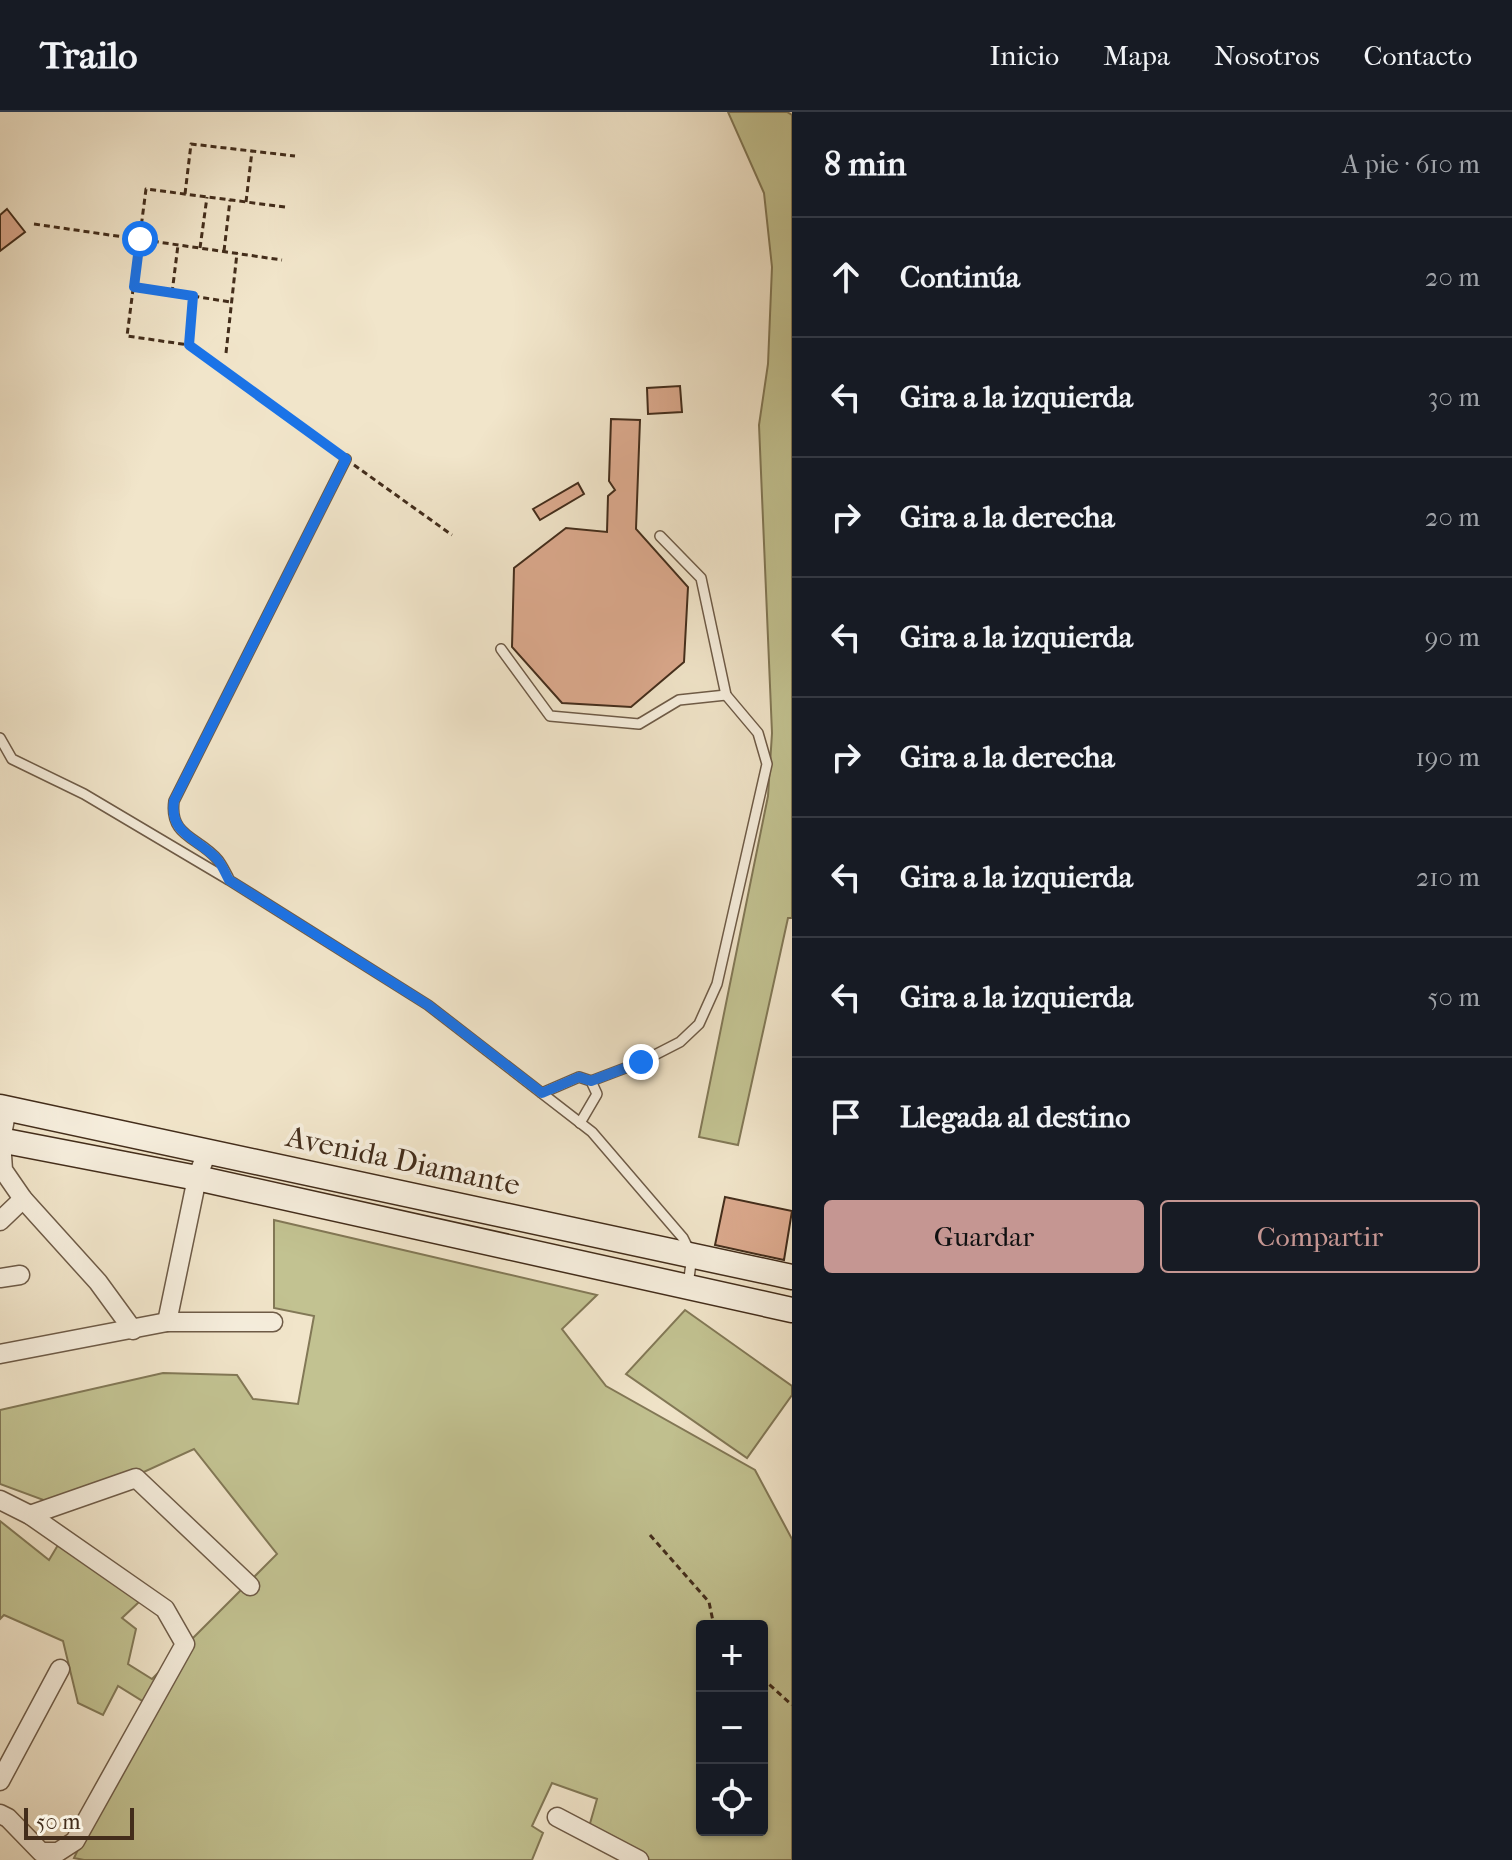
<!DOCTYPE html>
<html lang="es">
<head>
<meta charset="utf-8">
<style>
  body { margin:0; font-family:"IM FELL French Canon",serif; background:#242831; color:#f1f3f6 }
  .controls { position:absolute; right:24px; bottom:24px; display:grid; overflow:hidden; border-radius:8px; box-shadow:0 2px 6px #0004 }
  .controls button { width:72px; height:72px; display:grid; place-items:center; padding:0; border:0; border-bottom:2px solid #363941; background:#171b24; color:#f1f3f6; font:40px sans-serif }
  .scale { position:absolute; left:24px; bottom:20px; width:110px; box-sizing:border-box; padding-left:8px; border:4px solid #432d1b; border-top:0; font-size:22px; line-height:28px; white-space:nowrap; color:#432d1b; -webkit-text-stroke:6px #f6eedd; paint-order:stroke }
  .stop { position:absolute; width:24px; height:24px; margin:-18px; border:6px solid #1a73e8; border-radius:50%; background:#fff }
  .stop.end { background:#1a73e8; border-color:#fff; box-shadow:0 2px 8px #0008 }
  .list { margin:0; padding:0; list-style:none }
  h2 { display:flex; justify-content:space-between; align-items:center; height:104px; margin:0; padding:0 32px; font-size:34px }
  h2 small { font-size:26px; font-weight:400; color:#9ea1a6 }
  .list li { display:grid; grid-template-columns:52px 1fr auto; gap:24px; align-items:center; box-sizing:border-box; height:120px; padding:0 32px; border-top:2px solid #363941 }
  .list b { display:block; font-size:30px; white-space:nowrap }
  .list em { font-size:26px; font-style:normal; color:#9ea1a6 }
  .actions { display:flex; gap:16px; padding:24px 32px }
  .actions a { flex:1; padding:18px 0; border:2px solid #c59692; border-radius:8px; text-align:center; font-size:28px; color:#c59692 }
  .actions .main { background:#c59692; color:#111 }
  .icon { flex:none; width:44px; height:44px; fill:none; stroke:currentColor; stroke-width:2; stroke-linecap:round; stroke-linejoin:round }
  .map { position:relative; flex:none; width:792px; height:1748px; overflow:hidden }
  header { display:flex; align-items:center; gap:48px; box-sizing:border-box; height:112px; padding:0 40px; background:#171b24; border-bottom:2px solid #363941 }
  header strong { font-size:38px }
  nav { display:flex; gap:44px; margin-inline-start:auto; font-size:28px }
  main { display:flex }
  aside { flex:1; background:#171b24 }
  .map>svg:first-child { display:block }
  .green { fill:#c2c291; stroke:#827856; stroke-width:2; fill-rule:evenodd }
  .building { fill:#dba98d; stroke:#432d1b; stroke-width:2 }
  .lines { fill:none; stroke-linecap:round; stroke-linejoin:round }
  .lane-casing { stroke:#6e5b47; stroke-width:12 }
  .street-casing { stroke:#6e5b47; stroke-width:21 }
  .secondary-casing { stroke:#432d1b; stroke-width:27 }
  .path { stroke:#432d1b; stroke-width:3; stroke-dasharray:6 4; stroke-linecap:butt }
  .lane { stroke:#f6eedd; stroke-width:9 }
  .street { stroke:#f6eedd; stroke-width:18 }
  .secondary { stroke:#f6eedd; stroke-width:24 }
  .route { stroke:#1a73e8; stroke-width:10 }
  .labels { text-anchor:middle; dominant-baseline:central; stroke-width:8; stroke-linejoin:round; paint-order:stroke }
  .street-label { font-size:30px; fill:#432d1b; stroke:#f6eedd }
</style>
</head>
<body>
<header>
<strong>Trailo</strong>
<nav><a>Inicio</a><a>Mapa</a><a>Nosotros</a><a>Contacto</a></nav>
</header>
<main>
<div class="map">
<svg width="792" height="1748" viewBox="0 0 792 1748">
  <rect width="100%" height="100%" fill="#f1e5ca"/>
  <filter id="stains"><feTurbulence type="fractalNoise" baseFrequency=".0025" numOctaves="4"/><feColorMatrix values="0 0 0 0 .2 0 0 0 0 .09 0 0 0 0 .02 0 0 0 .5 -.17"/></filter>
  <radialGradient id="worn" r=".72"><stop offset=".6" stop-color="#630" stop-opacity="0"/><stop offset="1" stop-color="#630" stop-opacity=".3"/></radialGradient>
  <!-- green -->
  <g class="green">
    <polygon points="728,0 787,0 792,3 792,806 788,806 738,1033 699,1025 768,684 772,621 759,313 768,252 772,155 764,81"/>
    <path d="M274,1108L597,1183L562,1217L606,1274L755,1358L792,1427V1748H644L587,1722L597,1687L552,1671L532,1714L543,1721L532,1748H84L74,1746L147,1592L118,1574L103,1603L78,1591L63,1529L4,1503L0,1507V1409L49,1448L64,1423L139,1490L122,1506L136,1517L128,1552L152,1567L277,1442L194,1337L65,1396L0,1372V1298L163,1261L237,1263L253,1287L298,1292L314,1204L274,1196ZM702,1514H762V1718H702Z"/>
    <polygon points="685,1198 792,1274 792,1283 747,1346 626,1262"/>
  </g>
  <!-- building -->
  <g class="building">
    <polygon points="7,97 25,120 0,139 0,103"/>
    <polygon points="680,274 682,300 648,302 647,276"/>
    <polygon points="611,307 640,308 636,417 688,475 684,550 631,595 562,591 512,535 514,456 566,416 607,420 608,384 615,378 609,369"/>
    <polygon points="578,371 584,382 540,408 533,397"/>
    <polygon points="725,1085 792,1099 784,1148 715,1133"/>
  </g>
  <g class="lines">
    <defs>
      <g id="lane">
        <polyline points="501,537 550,604 639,612 679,588 726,583"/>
        <polyline points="0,626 12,647 84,682 229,768 428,893 592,1020 683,1126 692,1144 688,1173"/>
        <path d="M228,765C225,760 222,753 218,748C199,725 169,725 174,689L346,347"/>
        <polyline points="591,969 641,950 680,930 699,912 717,872 767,652 758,621 726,583 701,466 660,424"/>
        <polyline points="542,981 579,965 591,969 597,982 580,1011"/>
      </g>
      <g id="street">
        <polyline points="7,996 1,1028 3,1058 23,1087 98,1170 133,1218"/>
        <polyline points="0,1109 23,1087"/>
        <polyline points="0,1166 20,1163"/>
        <polyline points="167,1210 197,1066 207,1040"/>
        <polyline points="0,1242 167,1210 273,1210"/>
        <polyline points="0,1388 30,1403 165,1497 185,1532 75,1729 58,1740 41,1740 8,1706 0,1702"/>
        <polyline points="30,1403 136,1366 250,1474"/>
        <polyline points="0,1669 60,1557"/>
        <polyline points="557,1705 639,1748"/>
      </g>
      <g id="secondary">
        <polyline points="0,995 792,1165"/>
        <polyline points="0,1028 197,1066 792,1198"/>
      </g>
    </defs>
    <!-- lane casing -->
    <use href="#lane" class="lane-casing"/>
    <!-- street casing -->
    <use href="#street" class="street-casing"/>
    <!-- secondary casing -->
    <use href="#secondary" class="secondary-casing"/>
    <!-- path -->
    <g class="path">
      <polyline points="185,82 191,32 295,44"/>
      <polyline points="246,90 252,39"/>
      <polyline points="285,95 146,77 127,224 189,233 339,341"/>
      <polyline points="34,112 282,148"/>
      <polyline points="200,136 207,85"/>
      <polyline points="224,139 230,88"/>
      <polyline points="134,175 231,190"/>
      <polyline points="172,181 178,133"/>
      <polyline points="189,233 193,185"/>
      <polyline points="226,241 237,141"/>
      <polyline points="354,353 452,423"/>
      <polyline points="650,1423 709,1490 714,1514"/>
      <polyline points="762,1566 792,1593"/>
    </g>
    <!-- lane -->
    <use href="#lane" class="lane"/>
    <!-- street -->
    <use href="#street" class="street"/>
    <!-- secondary -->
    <use href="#secondary" class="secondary"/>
  </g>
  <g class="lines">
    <!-- route -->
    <path class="route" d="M140,127L134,175L193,184L189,233L346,347L174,689C169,722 197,726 216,746C222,752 225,761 229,768L428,893L542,981L579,965L591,969L641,950"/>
  </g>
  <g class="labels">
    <!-- street labels -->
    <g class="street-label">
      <text transform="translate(403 1049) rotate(12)">Avenida Diamante</text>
    </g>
  </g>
  <rect width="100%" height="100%" filter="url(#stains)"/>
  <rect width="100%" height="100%" fill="url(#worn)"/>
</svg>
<div class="controls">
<button>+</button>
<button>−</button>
<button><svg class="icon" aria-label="locate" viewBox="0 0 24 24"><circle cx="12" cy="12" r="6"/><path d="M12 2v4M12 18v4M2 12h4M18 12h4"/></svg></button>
</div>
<div class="scale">50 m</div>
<div class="stop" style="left:140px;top:127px"></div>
<div class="stop end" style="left:641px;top:950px"></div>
</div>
<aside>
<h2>8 min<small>A pie · 610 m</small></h2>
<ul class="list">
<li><svg class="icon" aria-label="ahead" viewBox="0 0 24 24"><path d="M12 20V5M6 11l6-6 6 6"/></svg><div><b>Continúa</b></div><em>20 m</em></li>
<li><svg class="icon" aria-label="left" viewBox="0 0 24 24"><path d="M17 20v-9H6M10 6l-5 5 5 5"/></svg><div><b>Gira a la izquierda</b></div><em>30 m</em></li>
<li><svg class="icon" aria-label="right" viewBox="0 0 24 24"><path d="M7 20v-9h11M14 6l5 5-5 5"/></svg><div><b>Gira a la derecha</b></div><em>20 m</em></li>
<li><svg class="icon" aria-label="left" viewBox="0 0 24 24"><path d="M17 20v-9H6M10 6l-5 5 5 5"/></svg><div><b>Gira a la izquierda</b></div><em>90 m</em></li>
<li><svg class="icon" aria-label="right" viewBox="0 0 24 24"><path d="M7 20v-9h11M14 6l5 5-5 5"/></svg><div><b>Gira a la derecha</b></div><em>190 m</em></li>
<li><svg class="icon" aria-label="left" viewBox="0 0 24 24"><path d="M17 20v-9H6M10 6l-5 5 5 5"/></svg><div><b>Gira a la izquierda</b></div><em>210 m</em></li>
<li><svg class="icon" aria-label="left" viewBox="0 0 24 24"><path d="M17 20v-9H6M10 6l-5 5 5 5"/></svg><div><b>Gira a la izquierda</b></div><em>50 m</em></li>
<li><svg class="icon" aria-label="arrive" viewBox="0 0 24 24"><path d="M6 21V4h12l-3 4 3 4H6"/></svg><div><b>Llegada al destino</b></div></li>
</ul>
<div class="actions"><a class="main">Guardar</a><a>Compartir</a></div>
</aside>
</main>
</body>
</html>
